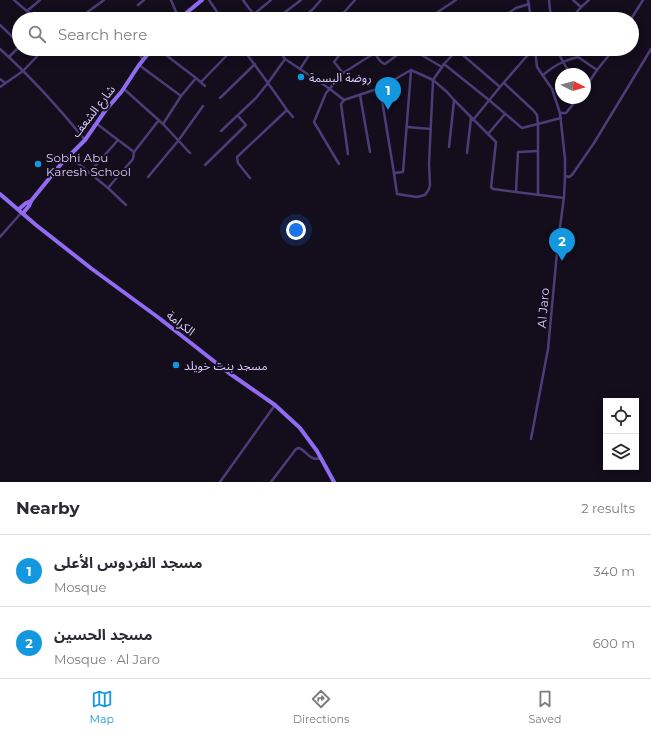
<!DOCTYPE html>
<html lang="en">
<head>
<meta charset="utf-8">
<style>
  body { margin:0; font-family:Montserrat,"Noto Sans Arabic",sans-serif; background:#f7f7f7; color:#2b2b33 }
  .controls { position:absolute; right:12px; bottom:12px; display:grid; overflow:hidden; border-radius:0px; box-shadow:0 2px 10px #0003 }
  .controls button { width:36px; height:36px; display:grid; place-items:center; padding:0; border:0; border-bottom:1px solid #e1e1e2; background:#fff; color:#2b2b33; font:20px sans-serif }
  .compass { position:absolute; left:555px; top:68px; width:36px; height:36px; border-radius:50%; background:#fff; box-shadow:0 2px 10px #0003; rotate:96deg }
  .you { position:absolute; left:296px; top:230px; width:14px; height:14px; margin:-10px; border:3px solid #fff; border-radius:50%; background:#1a73e8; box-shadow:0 0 0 6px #1a73e833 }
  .badge { display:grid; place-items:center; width:26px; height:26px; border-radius:50%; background:#1398e0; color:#fff; font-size:13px; font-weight:700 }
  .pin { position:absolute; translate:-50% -33px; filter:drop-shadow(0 1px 2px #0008) }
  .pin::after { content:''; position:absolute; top:21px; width:14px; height:12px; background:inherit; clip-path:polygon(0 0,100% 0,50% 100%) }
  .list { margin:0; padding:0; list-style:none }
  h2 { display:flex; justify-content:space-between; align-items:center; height:52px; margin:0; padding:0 16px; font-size:17px }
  h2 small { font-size:13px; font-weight:400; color:#7c7c81 }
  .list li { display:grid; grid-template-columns:26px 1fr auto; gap:12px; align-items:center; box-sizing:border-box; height:72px; padding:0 16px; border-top:1px solid #e1e1e2 }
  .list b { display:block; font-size:15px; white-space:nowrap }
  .list p { margin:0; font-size:13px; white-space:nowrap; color:#7c7c81 }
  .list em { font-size:13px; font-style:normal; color:#7c7c81 }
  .icon { flex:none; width:22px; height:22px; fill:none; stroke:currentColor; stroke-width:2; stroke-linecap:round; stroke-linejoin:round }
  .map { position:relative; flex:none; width:651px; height:482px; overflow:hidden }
  .search { position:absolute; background:#fff; box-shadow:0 2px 10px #0003; left:12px; right:12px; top:12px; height:44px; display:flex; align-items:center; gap:10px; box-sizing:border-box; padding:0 14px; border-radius:22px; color:#7c7c81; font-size:15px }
  .sheet { height:196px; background:#fff }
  nav { display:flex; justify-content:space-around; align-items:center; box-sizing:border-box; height:56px; border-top:1px solid #e1e1e2; background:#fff; font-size:11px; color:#7c7c81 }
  nav a { display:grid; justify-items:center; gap:2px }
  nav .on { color:#1398e0 }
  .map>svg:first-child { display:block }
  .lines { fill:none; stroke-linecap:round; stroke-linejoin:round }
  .street { stroke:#4d3c77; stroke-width:2.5 }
  .secondary { stroke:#916bf3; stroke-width:4 }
  .poi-dot { fill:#1398e0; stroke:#130d1c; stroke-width:1.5 }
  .labels { text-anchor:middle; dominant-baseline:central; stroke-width:4; stroke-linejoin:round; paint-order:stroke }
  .poi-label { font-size:12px; fill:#ddccfb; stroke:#130d1c; text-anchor:start }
  .street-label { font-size:12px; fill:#ddccfb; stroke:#130d1c }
</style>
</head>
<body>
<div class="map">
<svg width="651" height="482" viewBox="0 0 651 482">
  <rect width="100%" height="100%" fill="#130d1c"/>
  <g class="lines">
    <!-- street -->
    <g class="street">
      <polyline points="14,0 36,19"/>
      <polyline points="171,0 179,19"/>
      <polyline points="209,0 222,19"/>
      <polyline points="243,0 257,19"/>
      <polyline points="528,0 531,19"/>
      <polyline points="549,0 551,19"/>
      <polyline points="573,0 581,7"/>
      <polyline points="138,5 144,0"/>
      <polyline points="27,11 40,0"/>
      <polyline points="78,19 104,0"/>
      <polyline points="248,19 271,0"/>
      <polyline points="276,19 301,0"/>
      <polyline points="302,19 313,9 321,0"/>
      <polyline points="338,19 355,0"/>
      <polyline points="427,19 456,0"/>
      <polyline points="500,19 516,8 529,4"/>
      <polyline points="571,19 581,7 589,0"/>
      <polyline points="631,19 643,0"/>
      <polyline points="0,25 19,43"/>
      <path d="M0,49C31,77 59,108 85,140"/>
      <polyline points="31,49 40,54"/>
      <polyline points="134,49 143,59"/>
      <polyline points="158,49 196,78 205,86"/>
      <polyline points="243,49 268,83 287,110 293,117"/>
      <polyline points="278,49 285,59 330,89 344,100"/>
      <polyline points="306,49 310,53"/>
      <polyline points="411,49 442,67"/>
      <polyline points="556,49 570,74"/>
      <polyline points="211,50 212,49"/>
      <polyline points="457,50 500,87"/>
      <path d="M375,53C377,57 380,63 385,64C393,59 399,52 408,49"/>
      <polyline points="9,57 19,47"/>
      <polyline points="444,64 489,100 522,128 561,118"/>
      <polyline points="139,65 181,96"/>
      <polyline points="300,69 313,49"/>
      <polyline points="343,73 334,62 344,49"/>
      <path d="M543,75C555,65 563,61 578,57L597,70"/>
      <polyline points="0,79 5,83"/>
      <polyline points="201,82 233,49"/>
      <polyline points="504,83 533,110 537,115 538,124 538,195"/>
      <polyline points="0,87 23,71 44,49"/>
      <polyline points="380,88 394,173 403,172 411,71"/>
      <polyline points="585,88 597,70 614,49"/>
      <polyline points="124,89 163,124 190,153"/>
      <polyline points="360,95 370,152"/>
      <polyline points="220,98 255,64"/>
      <polyline points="560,113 566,113 578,98"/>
      <polyline points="473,120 500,87 526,57 534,49"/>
      <polyline points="97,124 134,152"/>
      <polyline points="163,124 181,96 196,78"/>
      <polyline points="407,127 431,129"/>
      <polyline points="221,131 256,98 268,83 285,59"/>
      <polyline points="488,134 505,114"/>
      <polyline points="449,147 454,101"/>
      <polyline points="467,153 471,118"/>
      <polyline points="348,154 341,104 344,100 380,88 411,70 433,80 447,92 454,100 496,142 491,187 493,189 564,198"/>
      <polyline points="69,156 108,188"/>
      <polyline points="339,164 314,122 326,93 343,73 381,49"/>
      <polyline points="205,165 246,125 238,116"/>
      <polyline points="89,173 118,140"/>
      <polyline points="394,173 397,194 417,197 425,195 429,189 430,185 429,164 433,80 444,64 458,49"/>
      <polyline points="565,176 569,177 572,175 594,143 651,49"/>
      <polyline points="148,177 178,141 203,106"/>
      <polyline points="250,178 238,163 237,157 287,110"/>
      <polyline points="516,192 518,152 538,151"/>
      <polyline points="126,205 108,188 133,159 134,152 159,120"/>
      <polyline points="0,237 22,212"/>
      <polyline points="531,439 548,349 558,242 564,197 565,176 565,159 560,113 552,89 537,67 535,49"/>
      <polyline points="220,482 275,405"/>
      <path d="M271,482L296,449L299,448C307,451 310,462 321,458"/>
    </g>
    <!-- secondary -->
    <g class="secondary">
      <polyline points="179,19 202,0"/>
      <polyline points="0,194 36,225 92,269 159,318 229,373 275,405 300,428 317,451 334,482"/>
      <polyline points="31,201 61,164 85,140 105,111 122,91 139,65 152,49"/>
      <polyline points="19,209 26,203 31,201 29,206 23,213"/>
    </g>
  </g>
  <!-- markers -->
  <g class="poi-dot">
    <circle cx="301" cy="77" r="4"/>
    <circle cx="38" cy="164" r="4"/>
    <circle cx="176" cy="365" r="4"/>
  </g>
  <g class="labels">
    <!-- poi labels -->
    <g class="poi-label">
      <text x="309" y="77">روضة البسمة</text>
      <text x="46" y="157">Sobhi Abu<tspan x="46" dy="14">Karesh School</tspan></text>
      <text x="184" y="365">مسجد بنت خويلد</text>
    </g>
    <!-- street labels -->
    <g class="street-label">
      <text transform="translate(93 111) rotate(-52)">شارع الشعف</text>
      <text transform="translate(543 308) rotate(-85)">Al Jaro</text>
      <text transform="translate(181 323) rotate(38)">الكرامة</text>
    </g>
  </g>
</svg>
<div class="controls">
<button><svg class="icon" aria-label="locate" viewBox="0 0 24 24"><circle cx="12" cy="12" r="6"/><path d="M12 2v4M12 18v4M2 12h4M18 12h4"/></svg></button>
<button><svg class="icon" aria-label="layers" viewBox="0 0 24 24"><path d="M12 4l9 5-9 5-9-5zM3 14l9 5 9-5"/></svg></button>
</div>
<svg class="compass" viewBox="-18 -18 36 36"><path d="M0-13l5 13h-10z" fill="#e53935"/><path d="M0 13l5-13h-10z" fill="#7c7c81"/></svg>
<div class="you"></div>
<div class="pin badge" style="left:388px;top:110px">1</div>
<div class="pin badge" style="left:562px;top:261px">2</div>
<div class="search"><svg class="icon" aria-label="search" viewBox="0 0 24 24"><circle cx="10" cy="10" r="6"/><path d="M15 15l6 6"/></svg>Search here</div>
</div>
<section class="sheet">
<h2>Nearby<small>2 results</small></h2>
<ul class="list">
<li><span class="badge">1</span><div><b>مسجد الفردوس الأعلى</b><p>Mosque</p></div><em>340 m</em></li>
<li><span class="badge">2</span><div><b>مسجد الحسين</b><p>Mosque · Al Jaro</p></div><em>600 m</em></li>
</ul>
</section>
<nav>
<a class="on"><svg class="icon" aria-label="map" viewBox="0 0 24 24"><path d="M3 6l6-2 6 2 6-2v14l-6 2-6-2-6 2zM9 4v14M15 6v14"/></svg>Map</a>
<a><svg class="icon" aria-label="directions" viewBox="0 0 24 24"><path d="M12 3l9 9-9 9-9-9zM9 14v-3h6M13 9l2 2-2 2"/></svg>Directions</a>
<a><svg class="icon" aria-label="saved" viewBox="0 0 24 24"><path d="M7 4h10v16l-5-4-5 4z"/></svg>Saved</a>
</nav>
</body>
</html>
